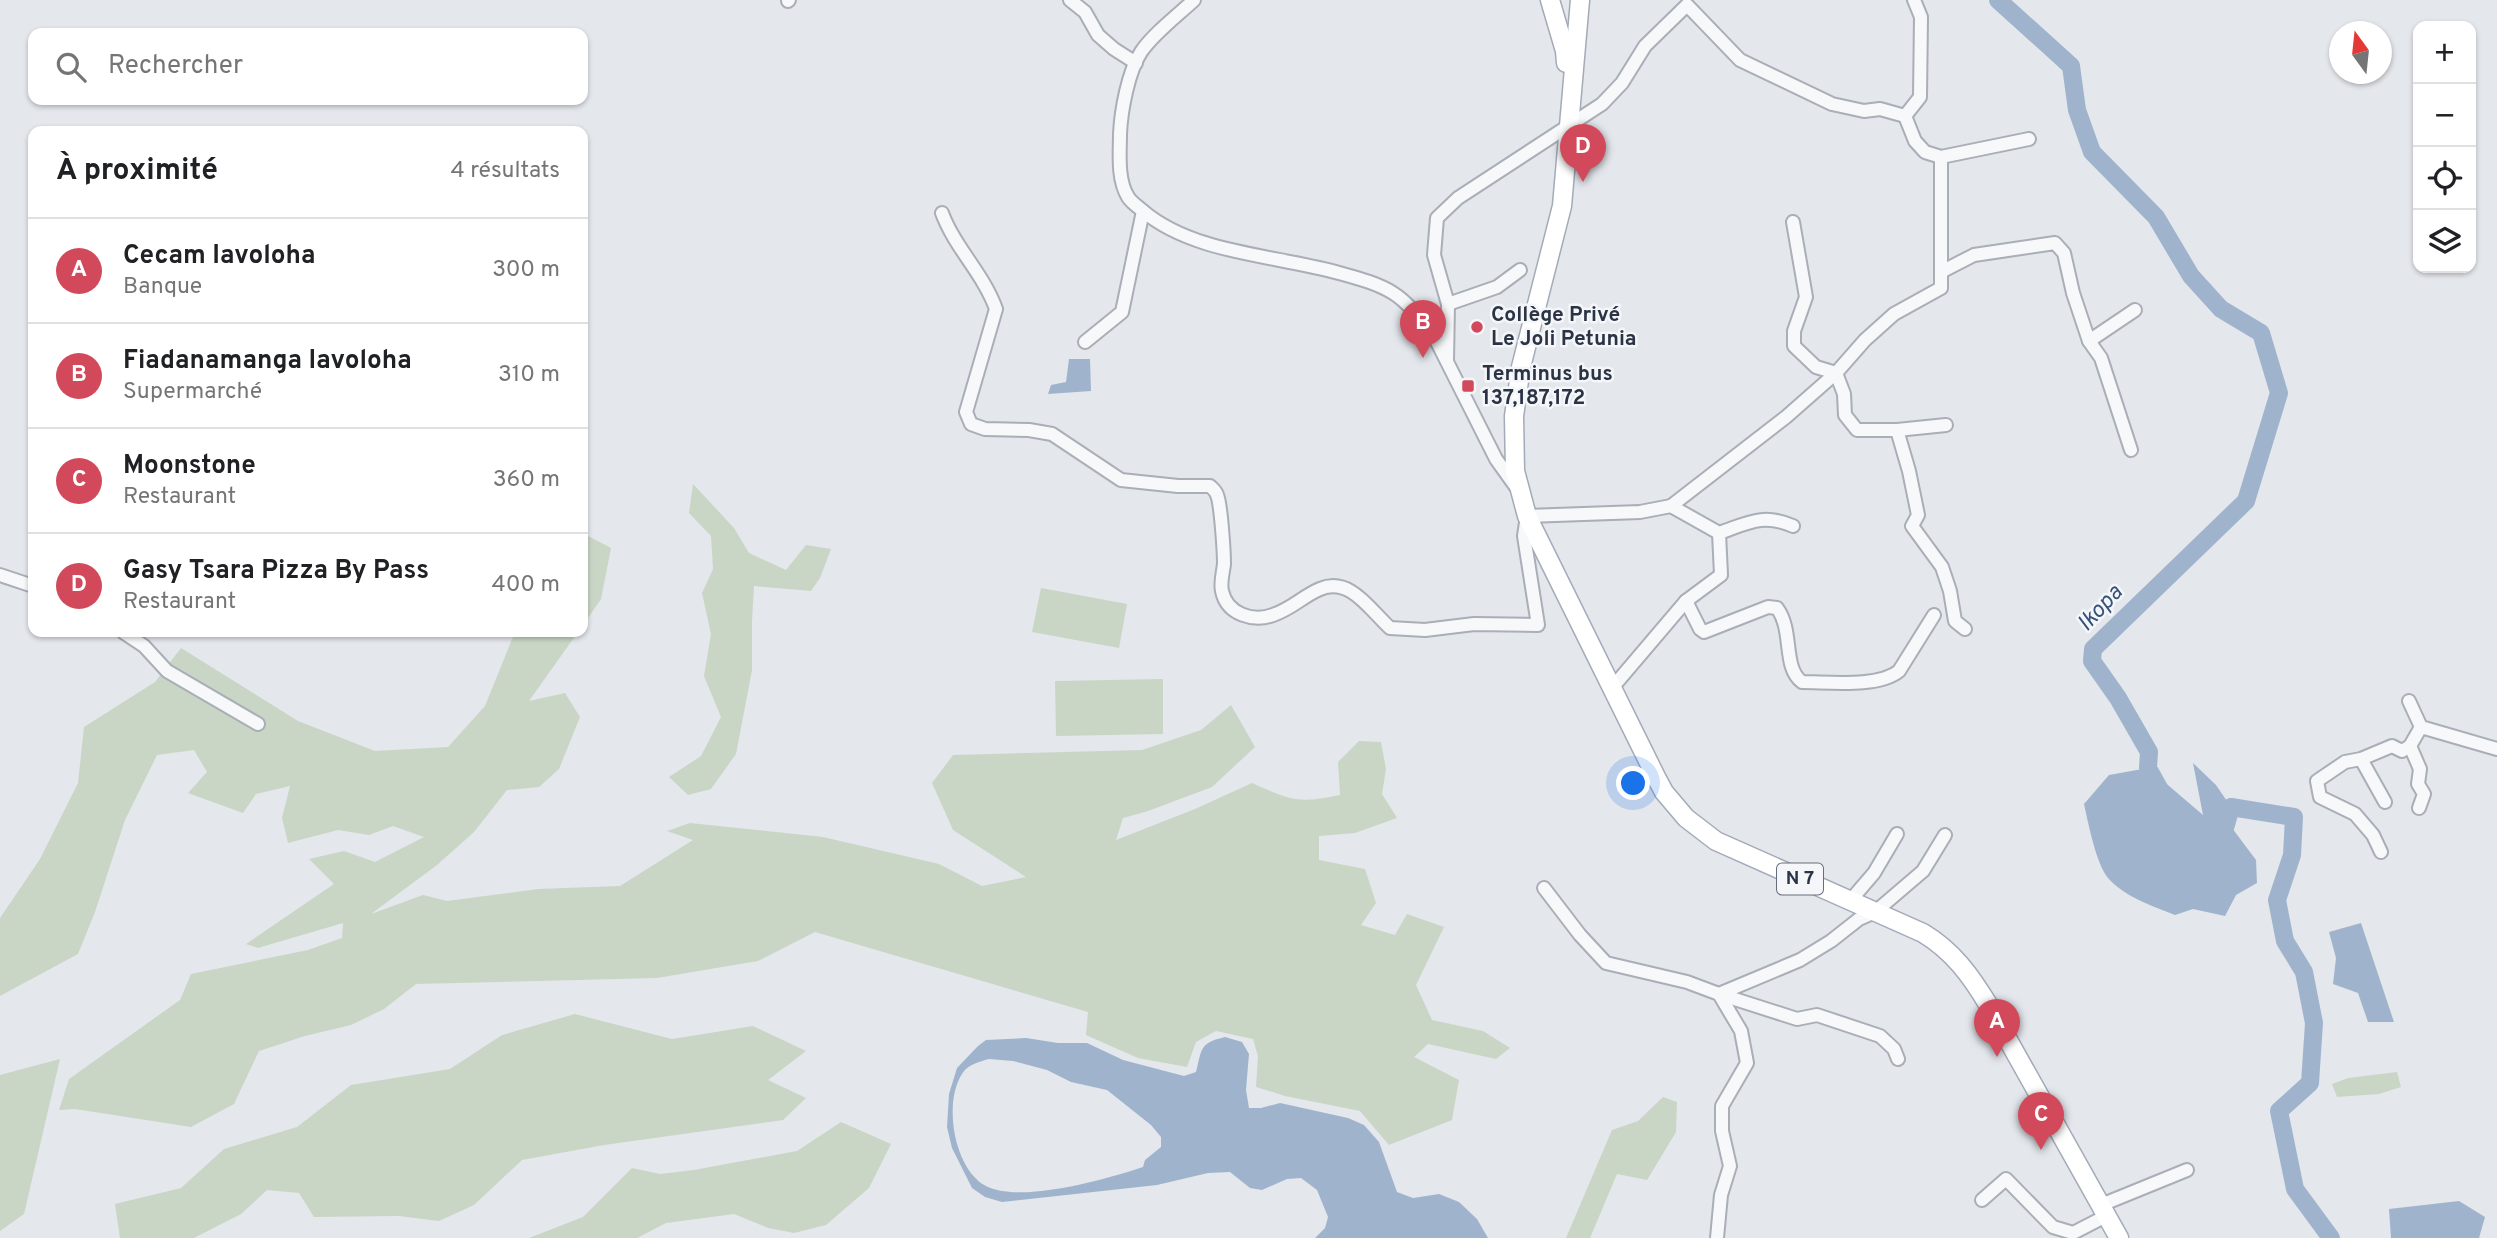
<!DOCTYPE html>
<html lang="fr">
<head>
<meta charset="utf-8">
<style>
  body { margin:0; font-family:Overpass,sans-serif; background:#f2f2f2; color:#202124 }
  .controls { position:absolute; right:21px; top:21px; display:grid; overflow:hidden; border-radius:14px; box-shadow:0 2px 5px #0004 }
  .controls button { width:63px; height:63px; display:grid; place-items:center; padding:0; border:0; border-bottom:2px solid #e0e0e0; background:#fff; color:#202124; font:35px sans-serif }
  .compass { position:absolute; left:2329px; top:21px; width:63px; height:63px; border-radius:50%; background:#fff; box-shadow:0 2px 5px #0004; rotate:345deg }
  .you { position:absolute; left:1634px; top:784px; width:24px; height:24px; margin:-18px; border:5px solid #fff; border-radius:50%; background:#1a73e8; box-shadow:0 0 0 10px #1a73e833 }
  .badge { display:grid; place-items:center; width:46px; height:46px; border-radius:50%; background:#d1495b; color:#fff; font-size:23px; font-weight:700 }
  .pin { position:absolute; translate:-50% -58px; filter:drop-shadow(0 2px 4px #0008) }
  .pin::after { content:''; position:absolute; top:37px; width:24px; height:21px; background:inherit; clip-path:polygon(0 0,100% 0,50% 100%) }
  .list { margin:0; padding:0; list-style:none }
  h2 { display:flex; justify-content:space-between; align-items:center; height:91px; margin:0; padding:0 28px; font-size:30px }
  h2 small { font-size:23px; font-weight:400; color:#757577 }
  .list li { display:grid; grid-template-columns:46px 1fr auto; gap:21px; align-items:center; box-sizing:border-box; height:105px; padding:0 28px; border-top:2px solid #e0e0e0 }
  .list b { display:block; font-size:26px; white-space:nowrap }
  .list p { margin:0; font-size:23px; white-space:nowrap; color:#757577 }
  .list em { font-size:23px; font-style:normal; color:#757577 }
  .icon { flex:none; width:38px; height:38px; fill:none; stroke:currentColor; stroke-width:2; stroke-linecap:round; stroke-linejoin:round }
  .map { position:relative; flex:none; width:2497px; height:1238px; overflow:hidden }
  .search { position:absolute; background:#fff; box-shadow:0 2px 5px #0004; left:28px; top:28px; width:560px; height:77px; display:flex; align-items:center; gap:18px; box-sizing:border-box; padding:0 24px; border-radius:14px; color:#757577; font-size:26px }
  .panel { position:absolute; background:#fff; box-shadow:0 2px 5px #0004; left:28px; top:126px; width:560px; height:511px; border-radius:14px }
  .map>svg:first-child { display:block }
  .green { fill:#c9d6c5 }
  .water { fill:#9fb4cc; fill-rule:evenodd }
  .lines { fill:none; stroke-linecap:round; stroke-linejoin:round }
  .river { stroke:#9fb4cc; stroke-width:18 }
  .minor-casing { stroke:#a9aeb7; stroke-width:16 }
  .primary-casing { stroke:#a3abb8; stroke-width:21 }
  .minor { stroke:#f7f8fa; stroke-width:12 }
  .primary { stroke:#fff; stroke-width:18 }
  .poi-dot { fill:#d1495b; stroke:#f4f6f9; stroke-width:2.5 }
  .labels { text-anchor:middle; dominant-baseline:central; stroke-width:5; stroke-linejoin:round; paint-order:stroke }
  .shield { fill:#f4f6f9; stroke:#676e7b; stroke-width:2 }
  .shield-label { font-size:19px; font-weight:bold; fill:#2b3445 }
  .poi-label { font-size:21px; font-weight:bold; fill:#2b3445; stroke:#f4f6f9; text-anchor:start }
  .water-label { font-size:23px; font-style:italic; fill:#34527a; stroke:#f4f6f9 }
</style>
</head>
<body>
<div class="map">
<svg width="2497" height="1238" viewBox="0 0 2497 1238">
  <rect width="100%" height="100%" fill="#e4e7ec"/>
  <!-- green -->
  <g class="green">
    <polygon points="693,484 734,528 749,553 786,570 806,545 831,549 820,578 811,591 754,586 752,621 752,670 736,754 711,789 688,795 669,777 701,756 721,717 704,676 711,634 702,593 713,569 711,536 689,513"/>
    <polygon points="588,536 611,548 601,599 583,625 583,541"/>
    <polygon points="1041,588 1127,604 1119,648 1032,632"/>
    <path d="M515,632H578L529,701L565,693L580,717L559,769L539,787L507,790L474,832L437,865L371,914L423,895L447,901L538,889L620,886L693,840L667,831L690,823L823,837L939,864L982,886L1026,877L953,830L932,783L953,755L1142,750L1201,730L1231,705L1255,747L1212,787L1148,811L1123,818L1116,840L1195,809L1252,783C1290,800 1298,804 1340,795L1338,762L1359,741L1381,742L1386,769L1382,794L1397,818L1355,833L1319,836V860L1365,869L1376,903L1361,925L1395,935L1407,914L1444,927L1416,985L1432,1020L1483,1031L1510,1048L1496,1059L1428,1044L1414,1057L1459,1080L1452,1120L1389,1145L1360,1111L1285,1096L1256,1087L1258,1056L1253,1039L1216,1031L1196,1042L1187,1067L1138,1058L1086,1035L1088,1012L815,932L758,961L657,978L416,984L384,1009L351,1025L305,1036L259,1051L234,1104L191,1127L75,1109L59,1110L69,1079L180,1000L191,974L308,950L342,938L343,923L258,948L246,944L334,884L309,859L344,851L375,862L424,837L393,826L369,835L338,830L288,843L282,818L290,786L256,794L243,813L188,793L207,772L194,750L157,755L125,820L95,912L78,954L0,996V918L40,859L78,783L84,727L155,682L181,648L298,721L375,751L448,747L485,706Z"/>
    <polygon points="1163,679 1163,734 1056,736 1055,681"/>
    <polygon points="575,1014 672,1039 753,1026 806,1051 768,1080 806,1098 783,1120 604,1145 522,1160 474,1205 439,1221 399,1216 314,1217 299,1193 267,1190 241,1214 194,1238 120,1238 115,1204 181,1188 224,1149 297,1127 351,1085 450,1069 502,1035"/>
    <polygon points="60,1059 24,1214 0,1231 0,1075"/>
    <polygon points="2397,1072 2401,1087 2379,1094 2337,1097 2332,1084 2348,1078"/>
    <polygon points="1663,1097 1677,1102 1676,1132 1647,1180 1617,1174 1590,1238 1566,1238 1612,1130 1638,1121"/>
    <polygon points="841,1122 891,1144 869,1188 826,1225 794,1233 768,1228 734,1214 666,1223 637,1238 529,1238 583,1217 632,1168 660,1174 694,1170 797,1151"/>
  </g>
  <!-- water -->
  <g class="water">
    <polygon points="1069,359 1090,359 1091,391 1048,394 1051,385 1066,382"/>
    <path d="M2193,763L2216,785L2231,807L2232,828L2256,860L2257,883L2236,895L2225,916L2193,909L2175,915C2152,906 2125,897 2108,878C2096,864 2088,822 2084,804L2109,775L2148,768L2203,815Z"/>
    <polygon points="2361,923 2394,1022 2368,1022 2358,993 2333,984 2336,958 2329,932"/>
    <path d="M1225,1037L1242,1042L1249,1054L1246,1090L1249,1108H1261L1280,1103L1348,1118L1364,1125L1379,1142L1397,1192L1413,1198L1439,1194L1459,1202L1477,1219L1488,1238H1315L1325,1228L1328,1217L1317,1190L1301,1178L1287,1179L1262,1190L1250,1188L1230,1172L1208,1173L1157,1185L1002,1202L985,1197L972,1188L952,1148L947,1127L949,1094L957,1068L978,1046L986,1040L1026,1038L1058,1043H1087L1123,1060L1184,1076L1196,1072C1202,1049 1199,1043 1225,1037ZM989,1059L1013,1061L1047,1070L1071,1082L1107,1090L1151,1125L1161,1137V1147L1145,1160L1143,1167C1107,1179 1020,1204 986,1186C954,1169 943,1103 962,1074C968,1064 979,1062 989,1059Z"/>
    <polygon points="2459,1201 2485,1217 2479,1238 2391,1238 2389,1209"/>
  </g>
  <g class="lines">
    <!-- river -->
    <g class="river">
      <polyline points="1998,0 2071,66 2077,110 2092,152 2156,217 2191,276 2221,309 2261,333 2279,393 2246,501 2093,649 2092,661 2118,698 2149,752 2148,768 2159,788"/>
      <polyline points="2225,828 2231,807 2294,817 2292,855 2277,900 2285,941 2304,972 2314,1023 2310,1083 2279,1111 2295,1189 2331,1238"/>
    </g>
    <defs>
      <g id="minor">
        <polyline points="1070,0 1085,12 1098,35 1114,49 1136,63"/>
        <path d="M1194,0C1178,15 1153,34 1141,52C1128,72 1121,111 1120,134C1120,153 1117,179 1128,197C1131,202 1138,207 1143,211C1194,254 1276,255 1339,273C1357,278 1377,283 1393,293C1409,303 1422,321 1434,336L1496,459L1516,487"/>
        <polyline points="788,1 789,0"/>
        <polyline points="1905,116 1920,97 1921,17 1914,0"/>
        <path d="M942,213C955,248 983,273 996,309L966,412L971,424L985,429L1029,430L1052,434L1121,480L1178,486H1210C1213,489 1216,491 1217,495C1221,504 1224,552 1224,564C1223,573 1220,583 1222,591C1227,615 1254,622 1273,615C1293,608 1303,596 1320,589C1350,576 1370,610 1390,628L1425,630L1474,624L1538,625L1524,536L1527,516L1640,512L1671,506L1786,417L1836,373L1865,340L1894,314L1941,288V157"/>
        <polyline points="1793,222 1806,297 1794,331 1794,346 1816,367 1836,373 1844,394 1845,415 1857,430 1897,430 1909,471 1918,515 1912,526 1942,567 1950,591 1955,621 1965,629"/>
        <polyline points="1941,272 1974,255 2055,243 2064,253 2073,293 2089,341 2101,358 2131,450"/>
        <polyline points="1448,304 1497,287 1520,270"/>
        <polyline points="2089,341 2135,310"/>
        <polyline points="1085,342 1122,312 1143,211"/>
        <polyline points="1447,361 1448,304 1434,255 1437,218 1458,198 1602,104 1622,83 1645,46 1687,5 1740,60 1832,104 1864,111 1880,109 1905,116 1915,141 1925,152 1941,157 2029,139"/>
        <polyline points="1897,430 1946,425"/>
        <path d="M1671,506L1719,533C1748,523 1763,513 1793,526"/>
        <polyline points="0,575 33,586"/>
        <path d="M1686,601L1700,629L1704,632L1768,607L1777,608C1794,631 1782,667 1802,682C1829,682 1878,688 1899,671L1934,615"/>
        <polyline points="123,632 144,646 167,671 258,724"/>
        <polyline points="1612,688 1686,601 1721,575 1719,533"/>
        <polyline points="2409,701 2421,727 2497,749"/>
        <polyline points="2410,746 2420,769 2418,784 2424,794 2419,808"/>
        <polyline points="2361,759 2385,802"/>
        <polyline points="2381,852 2373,835 2355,814 2320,797 2317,781 2345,762 2361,759 2392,746 2402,751 2410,746 2421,727"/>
        <polyline points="1544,888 1580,935 1606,963 1687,982 1719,994 1741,1031 1747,1063 1722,1106 1722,1131 1730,1166 1721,1195 1717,1238"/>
        <polyline points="1850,901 1874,873 1897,834"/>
        <polyline points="1719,994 1800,960 1831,941 1859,919 1875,912 1923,871 1945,835"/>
        <polyline points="1719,994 1797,1019 1817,1015 1880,1036 1894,1049 1898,1059"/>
        <polyline points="1982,1200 2006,1179 2053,1227 2073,1233 2106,1216"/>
        <polyline points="2101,1205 2187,1170"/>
      </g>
      <g id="primary">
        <polyline points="1550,0 1565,51 1566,63"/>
        <path d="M1580,0L1562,206L1521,367L1514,416L1515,471L1527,516L1656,777L1664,792L1686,818L1716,841L1923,933C1953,951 1971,976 1989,1006L2119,1238"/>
      </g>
    </defs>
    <!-- minor casing -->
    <use href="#minor" class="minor-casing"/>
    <!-- primary casing -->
    <use href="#primary" class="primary-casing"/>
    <!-- minor -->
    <use href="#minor" class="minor"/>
    <!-- primary -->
    <use href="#primary" class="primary"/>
  </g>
  <!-- markers -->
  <g class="poi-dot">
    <circle cx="1477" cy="327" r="7"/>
    <rect x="1461" y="379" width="14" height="14" rx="3.5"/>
  </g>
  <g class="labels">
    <!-- shield labels -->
    <rect class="shield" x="1777" y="863.5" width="46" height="31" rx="5"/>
    <g class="shield-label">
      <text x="1800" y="879">N 7</text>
    </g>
    <!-- poi labels -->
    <g class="poi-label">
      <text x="1491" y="315">Collège Privé<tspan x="1491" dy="24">Le Joli Petunia</tspan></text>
      <text x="1482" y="374">Terminus bus<tspan x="1482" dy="24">137,187,172</tspan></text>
    </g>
    <!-- water labels -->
    <g class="water-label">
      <text transform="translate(2101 609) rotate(-47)">Ikopa</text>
    </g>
  </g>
</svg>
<div class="controls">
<button>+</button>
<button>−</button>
<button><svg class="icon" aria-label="locate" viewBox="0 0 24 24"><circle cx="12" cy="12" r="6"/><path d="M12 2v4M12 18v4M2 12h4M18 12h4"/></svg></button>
<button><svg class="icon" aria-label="layers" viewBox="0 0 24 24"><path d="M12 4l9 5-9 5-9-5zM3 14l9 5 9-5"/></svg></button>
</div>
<svg class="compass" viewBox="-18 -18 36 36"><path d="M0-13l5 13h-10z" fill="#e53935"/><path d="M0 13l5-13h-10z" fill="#757577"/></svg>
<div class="you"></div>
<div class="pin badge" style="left:1997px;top:1057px">A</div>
<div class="pin badge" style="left:1423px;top:358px">B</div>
<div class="pin badge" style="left:2041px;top:1150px">C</div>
<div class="pin badge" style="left:1583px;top:182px">D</div>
<div class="search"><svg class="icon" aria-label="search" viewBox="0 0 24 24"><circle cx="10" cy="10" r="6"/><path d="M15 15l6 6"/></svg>Rechercher</div>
<section class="panel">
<h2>À proximité<small>4 résultats</small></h2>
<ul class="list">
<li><span class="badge">A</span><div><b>Cecam Iavoloha</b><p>Banque</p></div><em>300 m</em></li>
<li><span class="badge">B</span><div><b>Fiadanamanga Iavoloha</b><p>Supermarché</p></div><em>310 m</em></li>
<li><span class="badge">C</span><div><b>Moonstone</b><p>Restaurant</p></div><em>360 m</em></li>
<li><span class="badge">D</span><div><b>Gasy Tsara Pizza By Pass</b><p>Restaurant</p></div><em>400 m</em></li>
</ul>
</section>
</div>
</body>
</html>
